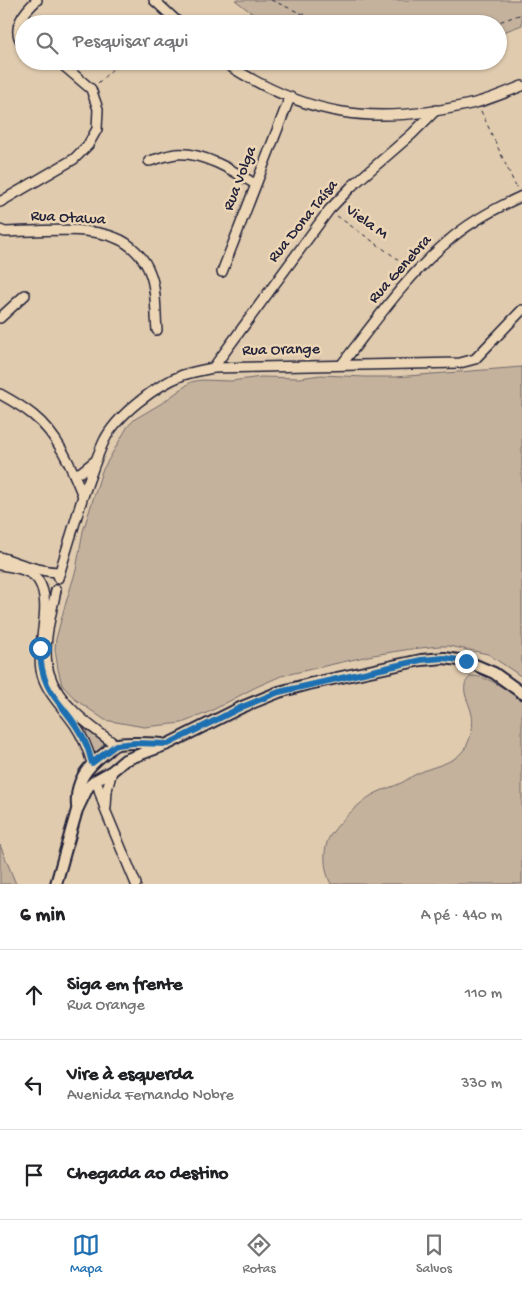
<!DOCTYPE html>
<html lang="pt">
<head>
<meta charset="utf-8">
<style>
  body { margin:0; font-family:"Gochi Hand",sans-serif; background:#f2f2f2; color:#202124 }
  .stop { position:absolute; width:15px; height:15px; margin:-11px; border:4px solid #1f6fb2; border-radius:50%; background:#fff }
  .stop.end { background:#1f6fb2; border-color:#fff; box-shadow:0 1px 5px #0008 }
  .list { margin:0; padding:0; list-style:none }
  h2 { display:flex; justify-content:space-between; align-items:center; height:65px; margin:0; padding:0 20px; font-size:21px }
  h2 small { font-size:16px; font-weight:400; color:#757577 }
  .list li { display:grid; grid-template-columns:32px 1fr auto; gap:15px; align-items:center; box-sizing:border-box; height:90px; padding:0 20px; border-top:1px solid #e0e0e0 }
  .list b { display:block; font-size:19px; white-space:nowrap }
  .list p { margin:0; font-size:16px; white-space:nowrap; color:#757577 }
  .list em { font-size:16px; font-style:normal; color:#757577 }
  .icon { flex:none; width:28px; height:28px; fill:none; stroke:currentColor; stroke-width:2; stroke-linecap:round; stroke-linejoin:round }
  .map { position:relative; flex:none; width:522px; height:884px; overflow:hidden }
  .search { position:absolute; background:#fff; box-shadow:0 1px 4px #0004; left:15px; right:15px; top:15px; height:55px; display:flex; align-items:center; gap:12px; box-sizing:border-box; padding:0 18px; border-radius:28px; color:#757577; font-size:19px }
  .sheet { height:335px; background:#fff }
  nav { display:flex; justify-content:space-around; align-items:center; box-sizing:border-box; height:70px; border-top:1px solid #e0e0e0; background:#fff; font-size:14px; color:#757577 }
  nav a { display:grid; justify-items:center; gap:2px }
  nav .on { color:#1f6fb2 }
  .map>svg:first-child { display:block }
  .green { fill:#c4b29d; stroke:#736a6c }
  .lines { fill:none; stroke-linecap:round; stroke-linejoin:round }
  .minor-casing { stroke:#22223b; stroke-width:12 }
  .major-casing { stroke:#22223b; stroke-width:14 }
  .path { stroke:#22223b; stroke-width:1; stroke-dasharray:4 4; stroke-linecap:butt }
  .minor { stroke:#ecd6b5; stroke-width:9 }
  .major { stroke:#ecd6b5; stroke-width:10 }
  .route { stroke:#1f6fb2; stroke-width:6 }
  .labels { text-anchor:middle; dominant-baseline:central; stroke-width:5; stroke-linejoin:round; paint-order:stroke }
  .street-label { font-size:16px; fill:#22223b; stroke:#ecd6b5 }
</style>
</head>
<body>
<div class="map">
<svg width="522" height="884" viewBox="0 0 522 884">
  <rect width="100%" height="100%" fill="#e0cbae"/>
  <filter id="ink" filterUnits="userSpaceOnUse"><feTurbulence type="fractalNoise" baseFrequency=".02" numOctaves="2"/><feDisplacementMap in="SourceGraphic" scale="10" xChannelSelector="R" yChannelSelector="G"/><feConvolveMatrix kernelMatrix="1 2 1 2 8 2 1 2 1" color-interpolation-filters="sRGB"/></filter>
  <g filter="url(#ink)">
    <!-- green -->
    <g class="green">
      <polygon points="235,0 522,0 522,25 498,34 498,24 266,24"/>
      <polygon points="522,367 522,677 488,654 449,646 439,646 411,649 373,655 281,676 254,688 209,712 182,723 144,727 105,720 76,700 62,685 58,669 55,649 56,639 64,609 76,570 83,531 102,471 128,426 135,419 162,403 191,382 201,380 231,381 261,377 299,378 321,375 365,377 395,377"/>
      <path d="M471,676C489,676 507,690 522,701V884H331C324,871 322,849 330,836C337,824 362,800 374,794C383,789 394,787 403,782C408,779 413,775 419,773C435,765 451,765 463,751C471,741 475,724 471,711C469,703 463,694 465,685C465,682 468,679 471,676Z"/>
      <path d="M76,720C84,727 99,736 104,744L99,751L95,752L92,750Z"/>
      <polygon points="0,845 16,884 0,884"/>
    </g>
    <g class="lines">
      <defs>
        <g id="minor">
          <polyline points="154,0 180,24"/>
          <path d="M24,45C9,29 25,11 37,0"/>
          <path d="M222,61C258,85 300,105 342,112C385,119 433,113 475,103C491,99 507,92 522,86"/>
          <path d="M149,161C158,159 167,155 176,154C201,151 234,171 255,184"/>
          <polyline points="0,202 74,159 88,145 97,129 98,109 91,89 58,61"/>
          <path d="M0,230L5,232C36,231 88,226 116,238C130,243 145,258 150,273C157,290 155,312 157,330"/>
          <polyline points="222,272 290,97"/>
          <polyline points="0,318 25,295"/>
          <path d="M342,364C375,322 406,277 447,242C468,223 496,208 522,196"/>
          <polyline points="213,368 329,210 352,186 412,134 436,110"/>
          <path d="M0,394C11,400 23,407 33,415C58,435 71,466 83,496L58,578"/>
          <polyline points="74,474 81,472 95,461"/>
          <path d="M83,496C90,478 96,458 104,441C116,416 156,385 183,375C192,372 203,370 213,368L460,363L475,359L522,310"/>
          <path d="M0,557C20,563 38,572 60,572"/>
          <path d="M0,565C13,567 30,569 38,580C54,604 36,643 41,670C45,692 63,707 75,725C83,737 88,749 92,763"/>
          <path d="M56,590C51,616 41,647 49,673C58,704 91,727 116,745"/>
          <polyline points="96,780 106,812 136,884"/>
          <polyline points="106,807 107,790 112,771"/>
        </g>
        <g id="major">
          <path d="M77,806C75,781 87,767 105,753C109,750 113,745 118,744C132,742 147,743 162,744"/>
          <polyline points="56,884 77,810 88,787 96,780 112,771 125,760 168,744 242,707 279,692 309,684 421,660 444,658 466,661 494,673 522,693"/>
        </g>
      </defs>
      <!-- minor casing -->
      <use href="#minor" class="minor-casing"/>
      <!-- major casing -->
      <use href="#major" class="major-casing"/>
      <!-- path -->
      <g class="path">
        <polyline points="271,0 325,24"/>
        <polyline points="160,24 164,20"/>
        <polyline points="493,24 522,14"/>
        <polyline points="98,83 121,61"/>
        <polyline points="481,111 517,189"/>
        <polyline points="337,216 409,267"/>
      </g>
      <!-- minor -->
      <use href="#minor" class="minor"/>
      <!-- major -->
      <use href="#major" class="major"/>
    </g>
  </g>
  <g class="lines" filter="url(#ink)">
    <!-- route -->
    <path class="route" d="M40,648C40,699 69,704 86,744C89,750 90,757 92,763L116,745L135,743L168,744L242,707L279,692L421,660L444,658L466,661"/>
  </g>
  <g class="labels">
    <!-- street labels -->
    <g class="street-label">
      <text transform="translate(241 179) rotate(-69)">Rua Volga</text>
      <text transform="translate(68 219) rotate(3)">Rua Otawa</text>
      <text transform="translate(304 222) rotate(-51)">Rua Dona Taísa</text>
      <text transform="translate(366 223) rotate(36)">Viela M</text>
      <text transform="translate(401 270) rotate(-48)">Rua Genebra</text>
      <text transform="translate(281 351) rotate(-1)">Rua Orange</text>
    </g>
  </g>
</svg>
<div class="stop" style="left:40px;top:648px"></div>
<div class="stop end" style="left:466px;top:661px"></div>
<div class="search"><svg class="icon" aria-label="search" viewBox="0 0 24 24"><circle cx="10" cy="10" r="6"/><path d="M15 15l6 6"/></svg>Pesquisar aqui</div>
</div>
<section class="sheet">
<h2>6 min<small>A pé · 440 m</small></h2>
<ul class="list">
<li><svg class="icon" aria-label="ahead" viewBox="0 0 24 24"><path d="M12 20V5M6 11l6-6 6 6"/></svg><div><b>Siga em frente</b><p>Rua Orange</p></div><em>110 m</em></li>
<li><svg class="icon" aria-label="left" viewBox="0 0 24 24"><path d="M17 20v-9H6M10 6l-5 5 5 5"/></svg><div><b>Vire à esquerda</b><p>Avenida Fernando Nobre</p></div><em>330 m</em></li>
<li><svg class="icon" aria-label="arrive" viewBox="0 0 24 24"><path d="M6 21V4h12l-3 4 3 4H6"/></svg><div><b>Chegada ao destino</b></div></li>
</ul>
</section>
<nav>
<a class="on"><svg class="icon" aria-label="map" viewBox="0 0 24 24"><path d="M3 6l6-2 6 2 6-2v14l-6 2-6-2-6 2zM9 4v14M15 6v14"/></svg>Mapa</a>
<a><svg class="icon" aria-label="directions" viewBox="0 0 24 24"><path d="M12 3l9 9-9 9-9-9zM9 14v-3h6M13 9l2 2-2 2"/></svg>Rotas</a>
<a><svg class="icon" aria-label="saved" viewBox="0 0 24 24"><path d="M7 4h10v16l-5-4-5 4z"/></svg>Salvos</a>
</nav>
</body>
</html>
